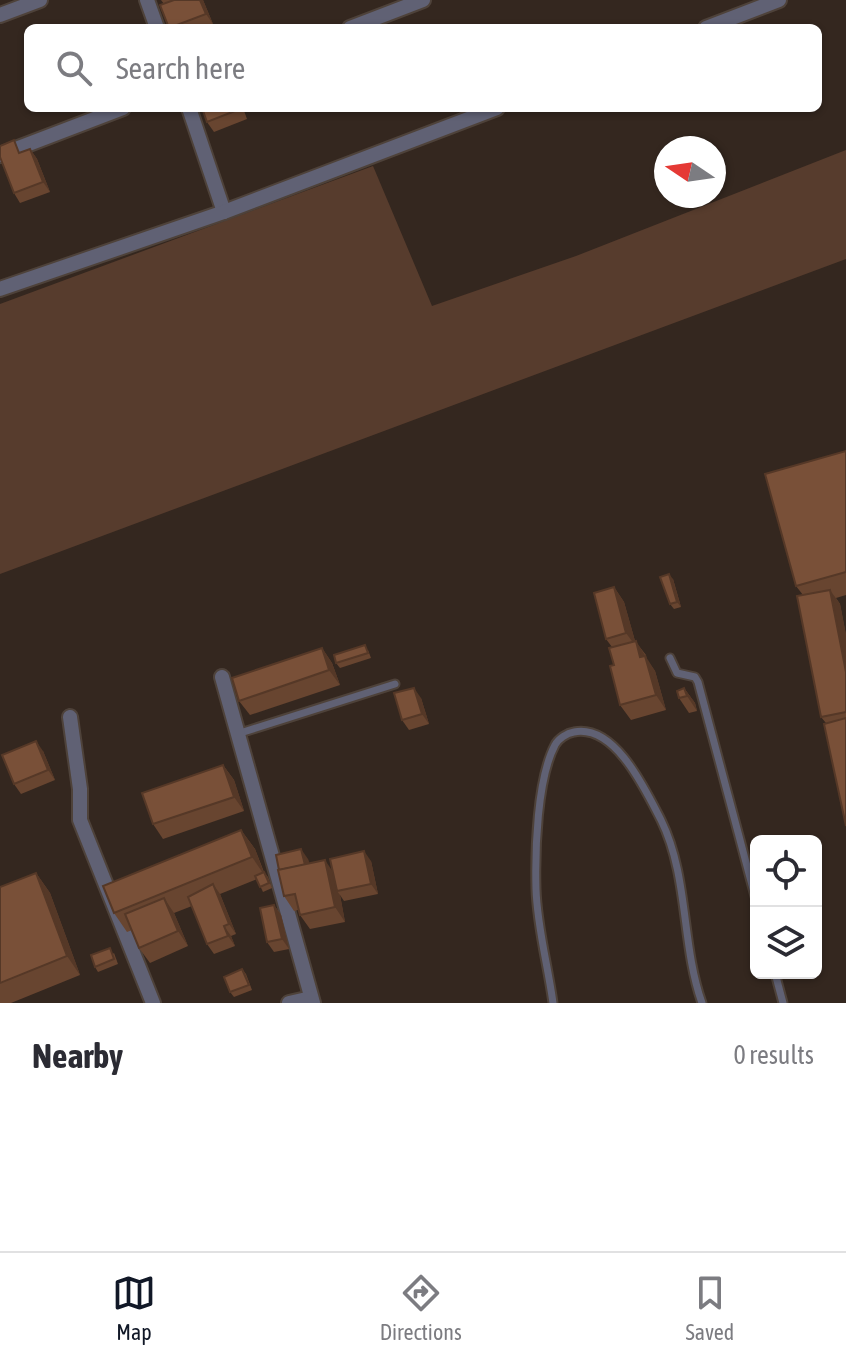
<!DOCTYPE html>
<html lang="en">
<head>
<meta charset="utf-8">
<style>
  body { margin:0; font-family:"Asap Condensed",sans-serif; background:#f2f2f3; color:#2b2b33 }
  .controls { position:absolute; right:24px; bottom:24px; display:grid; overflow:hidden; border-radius:12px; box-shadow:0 2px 6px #0004 }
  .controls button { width:72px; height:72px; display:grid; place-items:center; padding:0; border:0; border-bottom:2px solid #e1e1e2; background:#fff; color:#2b2b33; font:40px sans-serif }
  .compass { position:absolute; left:654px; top:136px; width:72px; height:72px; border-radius:50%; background:#fff; box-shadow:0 2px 6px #0004; rotate:283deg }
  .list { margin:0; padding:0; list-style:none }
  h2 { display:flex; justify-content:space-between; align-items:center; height:104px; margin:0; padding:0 32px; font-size:34px }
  h2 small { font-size:26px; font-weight:400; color:#7c7c81 }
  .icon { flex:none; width:44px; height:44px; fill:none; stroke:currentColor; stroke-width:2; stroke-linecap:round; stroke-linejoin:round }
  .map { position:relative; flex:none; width:846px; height:1003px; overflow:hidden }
  .search { position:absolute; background:#fff; box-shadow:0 2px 6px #0004; left:24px; right:24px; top:24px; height:88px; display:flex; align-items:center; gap:20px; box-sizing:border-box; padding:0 28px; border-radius:12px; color:#7c7c81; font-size:30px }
  .sheet { height:248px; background:#fff }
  nav { display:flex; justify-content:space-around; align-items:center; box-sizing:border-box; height:112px; border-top:2px solid #e1e1e2; background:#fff; font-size:22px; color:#7c7c81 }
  nav a { display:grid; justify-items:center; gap:4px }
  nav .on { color:#111827 }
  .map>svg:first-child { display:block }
  .green { fill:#573c2d }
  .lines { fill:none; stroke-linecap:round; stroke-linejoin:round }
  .service-casing { stroke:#4e423a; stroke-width:11 }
  .minor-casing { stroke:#4e423a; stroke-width:18 }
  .service { stroke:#606174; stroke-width:7 }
  .minor { stroke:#606174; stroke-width:14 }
  .wall { fill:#684530 }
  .shaded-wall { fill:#553827 }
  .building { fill:#795038; stroke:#553827; stroke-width:2 }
</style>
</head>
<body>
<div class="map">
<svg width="846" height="1003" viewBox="0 0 846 1003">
  <rect width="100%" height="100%" fill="#34271f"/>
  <!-- green -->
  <polygon class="green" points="846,150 846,259 0,574 0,304 373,166 432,306 576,256"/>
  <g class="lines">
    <defs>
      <g id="service">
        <polyline points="670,658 677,673 695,677 698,682 756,900"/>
        <polyline points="237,734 395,684"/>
        <polyline points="775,973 783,1003"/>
        <path d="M553,1003C548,966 537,926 536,889C535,851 537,779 555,745C558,739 567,733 574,732C615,724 645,789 661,820C689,877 681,944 702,1003"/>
      </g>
      <g id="minor">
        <polyline points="147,0 157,28"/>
        <polyline points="0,15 40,0"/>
        <polyline points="350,28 423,0"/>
        <polyline points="706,28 779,0"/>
        <polyline points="189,108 224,212"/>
        <polyline points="0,155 123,108"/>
        <polyline points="0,289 224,212 497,108"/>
        <polyline points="222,677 313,1003"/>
        <polyline points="70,717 80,789 80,820 153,1003"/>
        <polyline points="289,1003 311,998"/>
      </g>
    </defs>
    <!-- service casing -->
    <use href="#service" class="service-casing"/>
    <!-- minor casing -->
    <use href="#minor" class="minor-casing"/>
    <!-- service -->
    <use href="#service" class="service"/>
    <!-- minor -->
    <use href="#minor" class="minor"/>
  </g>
  <!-- wall -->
  <g class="wall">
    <polygon points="161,0 203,0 213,24 202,28 169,28 164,4"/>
    <polygon points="243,108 247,119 214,132 207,122"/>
    <polygon points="30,149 37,159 50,192 20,203 14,193 22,152"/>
    <polygon points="846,451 846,595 836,598 840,604 846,635 846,826 826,723 821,717 803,595 796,586"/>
    <polygon points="673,579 681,607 674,609 670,604"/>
    <polygon points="614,587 624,602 635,641 646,655 647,660 655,671 666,710 631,720 620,705 614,665 612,647 606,639"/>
    <polygon points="322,648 332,663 340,685 250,715 239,701"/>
    <polygon points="368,650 371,658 340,668 336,663"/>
    <polygon points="684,688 695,703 697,711 689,713 679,698"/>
    <polygon points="421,698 429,724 409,730 402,720"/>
    <polygon points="43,751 55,780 21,794 14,784"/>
    <polygon points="223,765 234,780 244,811 163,839 153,824"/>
    <polygon points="241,830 255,849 264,872 268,877 272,888 263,892 257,879 220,894 236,934 231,936 235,946 214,954 207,944 192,906 174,913 188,946 150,963 139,948 132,930 127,932 114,913"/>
    <polygon points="308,859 309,864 333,871 371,861 378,894 344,901 340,895 345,922 310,929 300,915 298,910 294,911 284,896 279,870"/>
    <polygon points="36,873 50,893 80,975 11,1003 0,1003 0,887"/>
    <polygon points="274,905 281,915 289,949 274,952 267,942"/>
    <polygon points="114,953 118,964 98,972 95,967"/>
    <polygon points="242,969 246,974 252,990 234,997 230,992"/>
  </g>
  <!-- shaded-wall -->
  <g class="shaded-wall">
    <polygon points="200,0 203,0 213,24 206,14"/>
    <polygon points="30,149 37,159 50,192 43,182"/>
    <polygon points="669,574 673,579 681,607 677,602"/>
    <polygon points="614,587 624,602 637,648 626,633"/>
    <polygon points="830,590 840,604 846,635 846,672"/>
    <polygon points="636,641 655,671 666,710 656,695 640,657"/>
    <polygon points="322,648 332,663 340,685 329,670"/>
    <polygon points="414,688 421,698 429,724 422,714"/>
    <polygon points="684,688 695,703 697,711 687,696"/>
    <polygon points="36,741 43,751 55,780 48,770"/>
    <polygon points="223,765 234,780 244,811 234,797"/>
    <polygon points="241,830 255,849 265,876 252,857"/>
    <polygon points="301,849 308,859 312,875 305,865"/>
    <polygon points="364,851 371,861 378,894 371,884"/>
    <polygon points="325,860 335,875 337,891 340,895 345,922 335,907"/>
    <polygon points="36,873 50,893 80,975 67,956"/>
    <polygon points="213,884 220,894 236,934 229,924"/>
    <polygon points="164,898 174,913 188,946 178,931"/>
    <polygon points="274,905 281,915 289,949 282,939"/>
    <polygon points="224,926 231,936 235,946 228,936"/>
  </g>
  <!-- building -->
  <g class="building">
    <polygon points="174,0 200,0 206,14 169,28 160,5"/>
    <polygon points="202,108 240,108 240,109 207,122"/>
    <polygon points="14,140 19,153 30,149 43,182 14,193 0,157 0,146"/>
    <polygon points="846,451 846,572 796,586 765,474"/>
    <polygon points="669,574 677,602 670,604 660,577"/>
    <polygon points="614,587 626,633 606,639 594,593"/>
    <polygon points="830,590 846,672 846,712 821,717 797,596"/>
    <polygon points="636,641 640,657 645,656 656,695 620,705 610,666 614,665 609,648"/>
    <polygon points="365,645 368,653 336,663 334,655"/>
    <polygon points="322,648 329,670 239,701 232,678"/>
    <polygon points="414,688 422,714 402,720 394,693"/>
    <polygon points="684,688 687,696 679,698 677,691"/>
    <polygon points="846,718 846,826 824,724"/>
    <polygon points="36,741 48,770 14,784 2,755"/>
    <polygon points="223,765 234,797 153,824 142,793"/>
    <polygon points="241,830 252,857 114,913 103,886"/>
    <polygon points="301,849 305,865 279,870 276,855"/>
    <polygon points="364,851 371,884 337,891 330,859"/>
    <polygon points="325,860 335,907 300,915 295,894 284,896 278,870"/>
    <polygon points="264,872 269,883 260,887 255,876"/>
    <polygon points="36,873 67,956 0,983 0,887"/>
    <polygon points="213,884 229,924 224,926 228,936 207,944 188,897"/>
    <polygon points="164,898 178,931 139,948 125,914"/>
    <polygon points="274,905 282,939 267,942 260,908"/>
    <polygon points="110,948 114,959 95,967 91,955"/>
    <polygon points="242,969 249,985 230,992 224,977"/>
  </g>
</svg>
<div class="controls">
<button><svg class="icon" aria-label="locate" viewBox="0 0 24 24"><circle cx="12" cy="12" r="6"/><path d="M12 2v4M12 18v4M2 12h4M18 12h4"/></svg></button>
<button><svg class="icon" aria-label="layers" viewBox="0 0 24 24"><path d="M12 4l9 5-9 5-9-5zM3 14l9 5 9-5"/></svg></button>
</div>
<svg class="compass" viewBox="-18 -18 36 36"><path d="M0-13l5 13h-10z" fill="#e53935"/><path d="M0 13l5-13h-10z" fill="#7c7c81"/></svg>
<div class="search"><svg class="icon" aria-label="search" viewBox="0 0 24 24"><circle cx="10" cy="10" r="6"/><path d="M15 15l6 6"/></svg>Search here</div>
</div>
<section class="sheet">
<h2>Nearby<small>0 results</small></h2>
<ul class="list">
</ul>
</section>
<nav>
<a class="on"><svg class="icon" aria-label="map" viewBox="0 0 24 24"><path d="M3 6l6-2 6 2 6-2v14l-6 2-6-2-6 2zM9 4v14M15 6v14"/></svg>Map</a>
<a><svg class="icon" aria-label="directions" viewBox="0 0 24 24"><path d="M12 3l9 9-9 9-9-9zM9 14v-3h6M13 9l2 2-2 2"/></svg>Directions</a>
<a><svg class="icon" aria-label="saved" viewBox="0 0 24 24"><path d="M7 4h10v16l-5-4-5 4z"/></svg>Saved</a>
</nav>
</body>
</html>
